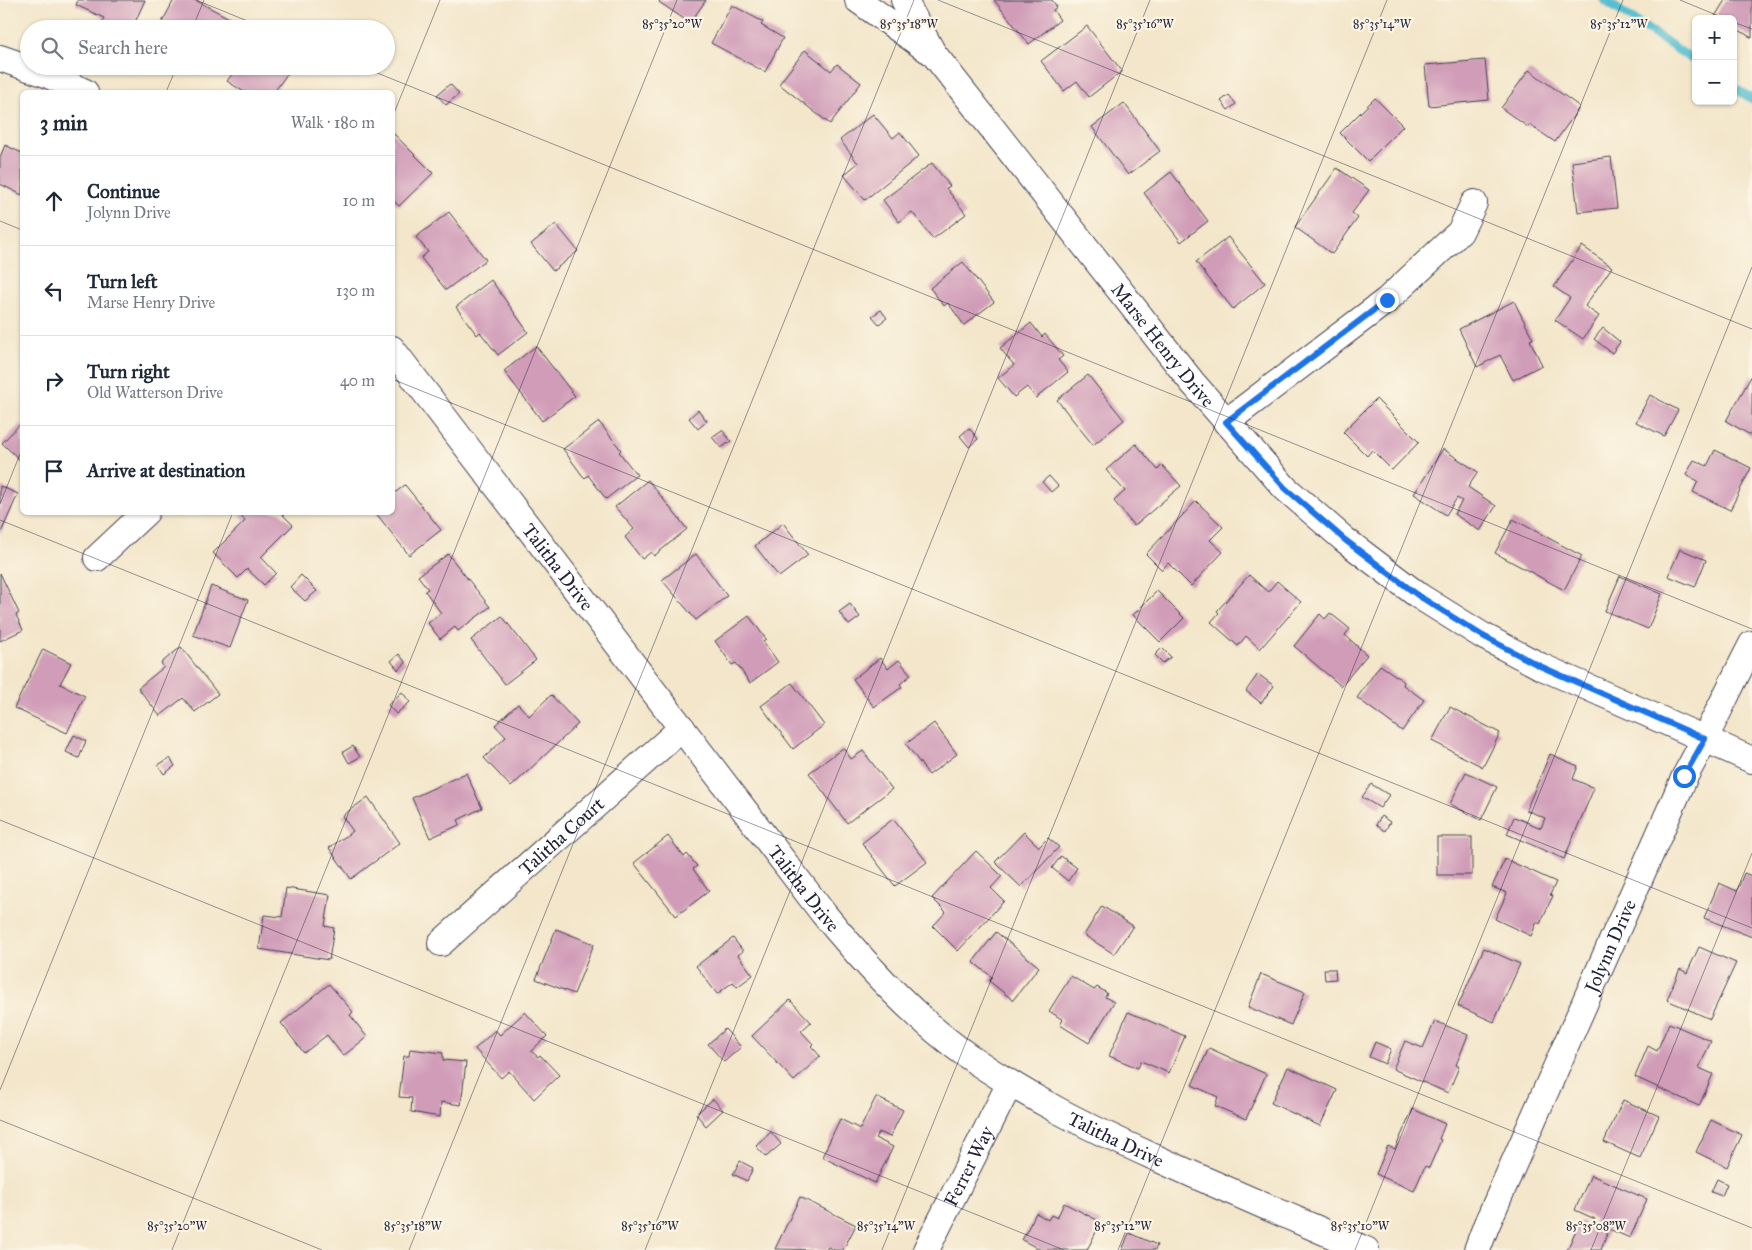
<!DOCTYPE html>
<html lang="en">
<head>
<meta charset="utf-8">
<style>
  body { margin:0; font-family:"IM FELL Great Primer",serif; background:#f2f2f3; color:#1f2937 }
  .controls { position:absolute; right:15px; top:15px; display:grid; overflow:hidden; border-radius:8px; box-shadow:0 1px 4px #0004 }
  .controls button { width:45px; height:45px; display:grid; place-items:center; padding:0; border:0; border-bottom:1px solid #e0e1e3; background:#fff; color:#1f2937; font:25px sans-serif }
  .stop { position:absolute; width:15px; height:15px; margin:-11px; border:4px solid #1a73e8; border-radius:50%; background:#fff }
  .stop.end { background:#1a73e8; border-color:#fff; box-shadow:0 1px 5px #0008 }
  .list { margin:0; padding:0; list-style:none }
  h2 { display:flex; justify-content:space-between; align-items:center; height:65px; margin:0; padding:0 20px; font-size:21px }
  h2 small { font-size:16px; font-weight:400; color:#747a83 }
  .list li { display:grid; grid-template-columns:32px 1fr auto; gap:15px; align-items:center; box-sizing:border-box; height:90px; padding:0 20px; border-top:1px solid #e0e1e3 }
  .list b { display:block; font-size:19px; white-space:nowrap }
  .list p { margin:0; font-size:16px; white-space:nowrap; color:#747a83 }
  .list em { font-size:16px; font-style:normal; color:#747a83 }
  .icon { flex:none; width:28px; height:28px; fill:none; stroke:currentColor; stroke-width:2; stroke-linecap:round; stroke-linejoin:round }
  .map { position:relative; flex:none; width:1752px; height:1250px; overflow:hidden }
  .search { position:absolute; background:#fff; box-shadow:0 1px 4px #0004; left:20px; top:20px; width:375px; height:55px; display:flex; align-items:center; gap:12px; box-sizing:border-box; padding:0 18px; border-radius:28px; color:#747a83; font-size:19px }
  .panel { position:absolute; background:#fff; box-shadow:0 1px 4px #0004; left:20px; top:90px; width:375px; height:425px; border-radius:8px }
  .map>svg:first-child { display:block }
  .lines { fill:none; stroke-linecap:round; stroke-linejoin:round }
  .stream { stroke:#54bed0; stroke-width:9 }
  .building { fill:#d09cb8 }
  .minor-casing { stroke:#413f50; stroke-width:28 }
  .minor { stroke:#fff; stroke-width:26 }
  .route { stroke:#1a73e8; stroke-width:6 }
  .ticks { fill:none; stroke:#22223b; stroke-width:1; stroke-opacity:0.45 }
  .labels { text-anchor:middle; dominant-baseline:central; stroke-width:4.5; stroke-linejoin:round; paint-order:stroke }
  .street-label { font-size:19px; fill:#22223b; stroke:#fcf5e5 }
  .ticks-label { font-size:12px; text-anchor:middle; fill:#22223b; stroke:#fcf5e5; stroke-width:4.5; stroke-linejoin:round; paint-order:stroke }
</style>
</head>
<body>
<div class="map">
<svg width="1752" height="1250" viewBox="0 0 1752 1250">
  <rect width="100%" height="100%" fill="#fcf5e5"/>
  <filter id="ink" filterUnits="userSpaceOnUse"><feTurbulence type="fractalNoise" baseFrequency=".02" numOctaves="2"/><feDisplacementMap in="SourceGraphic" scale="10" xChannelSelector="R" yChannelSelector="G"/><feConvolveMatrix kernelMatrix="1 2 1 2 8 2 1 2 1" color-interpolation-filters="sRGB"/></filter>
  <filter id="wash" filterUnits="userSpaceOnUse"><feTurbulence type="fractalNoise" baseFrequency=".0096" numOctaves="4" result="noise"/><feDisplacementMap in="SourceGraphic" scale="20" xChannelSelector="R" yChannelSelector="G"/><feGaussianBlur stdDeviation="1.12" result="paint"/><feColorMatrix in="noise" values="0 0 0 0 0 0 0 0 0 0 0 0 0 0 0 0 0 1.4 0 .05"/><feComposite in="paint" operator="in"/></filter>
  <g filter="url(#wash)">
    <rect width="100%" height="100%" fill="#f3e6ca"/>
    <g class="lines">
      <!-- stream -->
      <g class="stream">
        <polyline points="1604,0 1696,62"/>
        <polyline points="1733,87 1752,99"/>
      </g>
    </g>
    <g id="blocks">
      <!-- building -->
      <g class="building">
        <polygon points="78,0 145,0 132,29 112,29 103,25 101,24 104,18 76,5"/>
        <polygon points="174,0 195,0 233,20 228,29 169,29 161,24"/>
        <polygon points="660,0 706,0 690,23 659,2"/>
        <polygon points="994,0 1052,0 1057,7 1053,10 1060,20 1029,44"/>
        <polygon points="1725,0 1752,0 1752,38 1734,27 1733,29 1733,19 1714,18"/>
        <polygon points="732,5 763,22 761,25 783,38 765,72 711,43"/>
        <polygon points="1087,26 1122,71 1089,97 1077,81 1064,91 1041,61"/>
        <polygon points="805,50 831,71 837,64 861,83 830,124 779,84"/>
        <polygon points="1485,60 1489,100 1429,106 1425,65"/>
        <polygon points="223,66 293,66 274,92 244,92 227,81 233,73"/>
        <polygon points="1529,70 1580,107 1555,142 1530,125 1528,127 1501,108"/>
        <polygon points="450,84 459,94 446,105 437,95"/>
        <polygon points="1229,95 1236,104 1228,110 1221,101"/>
        <polygon points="1375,98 1403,126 1368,161 1340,133"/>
        <polygon points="1124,103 1160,151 1128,175 1092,127"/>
        <polygon points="873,114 893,138 900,132 919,156 865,200 844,175 858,163 840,140"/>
        <polygon points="393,133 433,173 399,206 392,199"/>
        <polygon points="5,145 22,153 22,195 0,184 0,157"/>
        <polygon points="1611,157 1617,208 1578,212 1572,162"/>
        <polygon points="932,163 950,186 946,188 966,214 933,239 912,212 899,222 883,200"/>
        <polygon points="1337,168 1369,190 1352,213 1358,218 1332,254 1295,227"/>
        <polygon points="1171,172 1208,221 1181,242 1144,193"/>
        <polygon points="449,212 486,260 446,290 421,258 428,252 416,237"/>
        <polygon points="556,224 578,251 553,271 531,244"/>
        <polygon points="1228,237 1265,283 1233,309 1196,262"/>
        <polygon points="1582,246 1612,267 1585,306 1599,316 1583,339 1555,320 1570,298 1554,287"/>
        <polygon points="963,262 994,302 964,325 948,303 944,306 930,288"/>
        <polygon points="491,280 528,332 498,355 480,332 477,335 456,307"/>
        <polygon points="1514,301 1533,339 1530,340 1542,365 1513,380 1500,355 1477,367 1459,329"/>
        <polygon points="881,310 887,318 879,324 872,316"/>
        <polygon points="1031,323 1042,337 1045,334 1063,356 1058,360 1068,372 1036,398 1027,387 1014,397 998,378 1014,365 1000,348"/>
        <polygon points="1603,328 1620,342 1612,353 1594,339"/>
        <polygon points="536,346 575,396 542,421 504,371"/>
        <polygon points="1088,375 1124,420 1093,445 1057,400"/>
        <polygon points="1752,375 1752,436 1726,421"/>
        <polygon points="1650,395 1678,410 1664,436 1636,422"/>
        <polygon points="1376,399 1419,442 1392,470 1372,450 1367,456 1343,432"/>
        <polygon points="698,410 707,421 698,429 689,418"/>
        <polygon points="22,422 22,462 2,443"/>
        <polygon points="599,422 621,450 619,452 637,475 606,499 588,475 585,478 582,475 563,449"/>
        <polygon points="969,428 978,439 969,447 960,436"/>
        <polygon points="722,430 731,441 721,448 712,437"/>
        <polygon points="1136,444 1158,470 1162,465 1181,486 1134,526 1114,501 1125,491 1106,470"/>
        <polygon points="1443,449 1478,472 1468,487 1496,506 1480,531 1454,514 1462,501 1457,498 1446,515 1414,494"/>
        <polygon points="1715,450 1751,468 1730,510 1693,492 1698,481 1686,475 1694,460 1707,466"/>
        <polygon points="1049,476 1058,486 1051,492 1042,482"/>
        <polygon points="648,480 687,529 654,556 651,552 642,559 625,537 634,529 615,507"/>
        <polygon points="405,485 441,530 409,555 375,512 392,512 392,495"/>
        <polygon points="0,486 18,494 0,535"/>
        <polygon points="1196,501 1223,527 1210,540 1223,552 1191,586 1168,563 1162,570 1146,554"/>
        <polygon points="243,512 280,512 293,525 261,557 276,573 264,585 247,569 238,578 213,553 245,521 240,515"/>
        <polygon points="1513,519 1582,556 1564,590 1495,553"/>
        <polygon points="783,523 808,555 779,577 755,546"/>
        <polygon points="1680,549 1706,560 1695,587 1668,576"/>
        <polygon points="448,554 490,607 458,631 455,627 440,639 428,623 441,613 425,591 428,589 418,576"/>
        <polygon points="696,554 727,596 696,620 662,580"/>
        <polygon points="0,573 19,613 16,615 23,630 0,641"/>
        <polygon points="301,575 317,591 305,601 290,587"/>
        <polygon points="1249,575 1268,592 1277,581 1301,602 1260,649 1246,636 1238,646 1211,622 1219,613 1217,611"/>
        <polygon points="1620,576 1662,594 1648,629 1605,611"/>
        <polygon points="211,586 248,600 230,648 193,635"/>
        <polygon points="1157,591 1184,618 1160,642 1133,615"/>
        <polygon points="850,604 860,617 849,625 839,612"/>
        <polygon points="1330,613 1350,629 1345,635 1367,655 1341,686 1294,646 1320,614 1325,619"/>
        <polygon points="502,616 536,660 505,684 471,640"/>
        <polygon points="749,616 766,639 763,641 778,662 750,683 736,663 732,665 715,641"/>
        <polygon points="181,647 218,694 195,712 183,698 160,716 138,688 164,667 161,663"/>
        <polygon points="1162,648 1171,657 1163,663 1155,655"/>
        <polygon points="43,649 71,663 60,684 85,696 67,733 14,708"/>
        <polygon points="399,654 406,663 398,670 391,661"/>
        <polygon points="880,658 888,669 899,660 911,675 900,684 902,687 874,707 853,679"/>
        <polygon points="1380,665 1402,680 1404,682 1403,685 1424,700 1402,731 1357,698"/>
        <polygon points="1258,674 1274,686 1261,703 1246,691"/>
        <polygon points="792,683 824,725 793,749 761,706"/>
        <polygon points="402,692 410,702 396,714 388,705"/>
        <polygon points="551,695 578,724 511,787 484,758 506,737 495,725 518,704 529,716"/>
        <polygon points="1450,707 1500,733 1483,767 1432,741"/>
        <polygon points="934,723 957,754 929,775 906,744"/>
        <polygon points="74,735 86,741 79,758 66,752"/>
        <polygon points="353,746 360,757 349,763 343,752"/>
        <polygon points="843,748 851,759 863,751 892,789 847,823 809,773"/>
        <polygon points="1550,754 1578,766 1573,779 1594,788 1564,859 1507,834 1514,817 1541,828 1545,818 1526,810"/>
        <polygon points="170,758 175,766 164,774 158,765"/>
        <polygon points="1466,772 1497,787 1481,820 1450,804"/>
        <polygon points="466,773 482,808 458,820 460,824 459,825 430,838 412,798"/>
        <polygon points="1371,784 1389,795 1380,808 1362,797"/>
        <polygon points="368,797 400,843 351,879 329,848 353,831 342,816"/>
        <polygon points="1381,816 1390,822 1385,831 1376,825"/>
        <polygon points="893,819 927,862 895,886 862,843"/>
        <polygon points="1024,832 1039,847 1048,838 1059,847 1021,887 995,862"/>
        <polygon points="668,836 684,857 687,854 697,866 693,869 709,891 676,916 634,863"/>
        <rect x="1437" y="837" width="35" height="38"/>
        <polygon points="976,851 1002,876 991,888 1004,901 958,951 933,926 946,912 932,898"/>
        <polygon points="1061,856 1077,868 1068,881 1052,868"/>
        <polygon points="1505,859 1556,882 1550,895 1553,896 1549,904 1540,924 1537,922 1531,936 1495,919 1507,893 1492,887"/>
        <polygon points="1744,873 1752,876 1752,937 1704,918 1719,883 1737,891"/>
        <polygon points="286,888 330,895 325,926 334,928 329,960 259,949 264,915 282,917"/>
        <polygon points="1102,906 1133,926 1114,954 1084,935"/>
        <polygon points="556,929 594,944 574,994 536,979"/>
        <polygon points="996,932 1039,967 1013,1000 989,981 992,977 973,962"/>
        <polygon points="733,938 743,951 738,955 753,975 737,987 733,982 717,994 696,966"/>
        <polygon points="1699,947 1736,963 1710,1019 1667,1000 1679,971 1680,969 1687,973"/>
        <polygon points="1484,948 1520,964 1494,1022 1458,1006"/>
        <polygon points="1324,969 1335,969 1336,979 1325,980"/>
        <polygon points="1261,974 1305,992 1291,1025 1248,1007"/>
        <polygon points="1071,976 1094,990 1097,987 1107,993 1105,997 1114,1002 1089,1043 1060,1025 1063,1020 1049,1011"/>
        <polygon points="329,984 353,1012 350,1015 367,1037 343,1056 327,1035 304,1053 281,1023"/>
        <polygon points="790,1000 811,1022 801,1031 813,1044 811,1046 820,1056 794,1081 752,1036"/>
        <polygon points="525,1012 547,1036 531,1051 538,1057 540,1055 559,1075 534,1099 509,1071 501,1078 475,1049 495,1030 500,1035"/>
        <polygon points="1128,1012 1185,1036 1169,1073 1141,1061 1138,1068 1109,1056"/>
        <polygon points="1435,1021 1468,1035 1456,1065 1459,1067 1448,1093 1393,1069 1405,1041 1423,1048"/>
        <polygon points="1669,1023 1711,1041 1699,1068 1713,1074 1699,1106 1635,1077 1648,1046 1657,1051"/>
        <polygon points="725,1029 741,1047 724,1062 708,1044"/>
        <polygon points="1375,1042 1391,1049 1385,1064 1369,1057"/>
        <polygon points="1209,1048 1266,1074 1246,1119 1215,1106 1218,1097 1192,1085"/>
        <polygon points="410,1049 443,1053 443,1060 466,1062 461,1105 441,1102 440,1117 411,1112 412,1098 399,1097 404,1056 409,1056"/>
        <polygon points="1288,1067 1337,1090 1320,1126 1271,1103"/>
        <polygon points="876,1097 903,1110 890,1137 879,1132 875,1138 893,1147 875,1183 822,1157 840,1119 860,1129"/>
        <polygon points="713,1099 723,1110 706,1126 696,1114"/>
        <polygon points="1623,1100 1659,1116 1640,1158 1604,1142"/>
        <polygon points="1413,1109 1445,1124 1439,1139 1441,1140 1429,1168 1425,1166 1414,1191 1376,1174 1388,1146 1395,1149"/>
        <polygon points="1711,1120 1742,1135 1727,1167 1696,1152"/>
        <polygon points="771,1132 781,1144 766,1157 756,1146"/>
        <polygon points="740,1161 753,1168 747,1181 733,1174"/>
        <polygon points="1591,1175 1647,1199 1630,1238 1609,1229 1601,1250 1567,1250 1580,1221 1592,1226 1595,1219 1575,1210"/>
        <polygon points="1717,1179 1727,1184 1722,1196 1711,1192"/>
        <polygon points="800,1197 856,1225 843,1250 834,1250 828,1247 826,1250 775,1249"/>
        <polygon points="1064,1203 1101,1222 1087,1250 1041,1250 1022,1240 1036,1213 1048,1220 1051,1215 1057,1218"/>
        <polygon points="1129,1233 1157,1245 1155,1250 1122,1250"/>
      </g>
    </g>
  </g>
  <g filter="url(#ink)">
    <use href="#blocks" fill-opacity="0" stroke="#413f50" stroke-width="1"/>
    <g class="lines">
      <defs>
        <g id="minor">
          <polyline points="858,0 928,50"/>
          <path id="s1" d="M904,0L933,53L1192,382L1285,488L1345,540L1419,596L1483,636L1540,666L1752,760"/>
          <polyline points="0,58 46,74 85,92"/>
          <path id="s2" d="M392,349L823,913C865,964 915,1019 968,1056C1027,1097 1090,1128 1154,1157C1224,1189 1295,1219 1366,1250"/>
          <polyline points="1226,422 1387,300 1460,232 1474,203"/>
          <polyline points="97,558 146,512"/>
          <path id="s3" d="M441,943L682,728"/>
          <path id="s4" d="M926,1250L1010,1083"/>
          <path id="s5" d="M1477,1250L1486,1226L1685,776C1709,733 1729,688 1752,644"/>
        </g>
      </defs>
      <!-- minor casing -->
      <use href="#minor" class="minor-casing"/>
      <!-- minor -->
      <use href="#minor" class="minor"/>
    </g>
  </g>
  <g class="lines" filter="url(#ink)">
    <!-- route -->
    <polyline class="route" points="1387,300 1226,422 1285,488 1345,540 1419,596 1483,636 1540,666 1705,739 1684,776"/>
  </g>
  <!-- ticks -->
  <path class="ticks" d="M196,0L267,29M938,0L1752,329M1680,0L1726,19M1733,22L1752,29M192,29L204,0M360,66L1752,629M166,92L177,66M392,118L440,0M0,221L22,230M392,379L1752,928M0,504L22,449M0,520L1752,1228M0,820L1064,1250M0,1090L233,512M0,1120L322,1250M172,1250L677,0M409,1250L914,0M645,1250L1150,0M882,1250L1387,0M1118,1250L1623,0M1355,1250L1752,267M1591,1250L1752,853"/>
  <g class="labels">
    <!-- street labels -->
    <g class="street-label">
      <text stroke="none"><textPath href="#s1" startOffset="432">Marse Henry Drive</textPath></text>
      <text stroke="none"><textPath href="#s2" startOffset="274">Talitha Drive</textPath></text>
      <text stroke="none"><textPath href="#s3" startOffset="161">Talitha Court</textPath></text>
      <text stroke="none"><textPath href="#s2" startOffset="679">Talitha Drive</textPath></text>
      <text stroke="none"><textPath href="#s5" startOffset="332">Jolynn Drive</textPath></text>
      <text stroke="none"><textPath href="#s2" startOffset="1084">Talitha Drive</textPath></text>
      <text stroke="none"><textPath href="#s4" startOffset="94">Ferrer Way</textPath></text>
    </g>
  </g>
  <g class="ticks-label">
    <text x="672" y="28">85°35'20"W</text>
    <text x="909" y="28">85°35'18"W</text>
    <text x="1145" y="28">85°35'16"W</text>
    <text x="1382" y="28">85°35'14"W</text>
    <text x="1619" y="28">85°35'12"W</text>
    <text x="177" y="1230">85°35'20"W</text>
    <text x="413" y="1230">85°35'18"W</text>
    <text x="650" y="1230">85°35'16"W</text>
    <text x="886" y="1230">85°35'14"W</text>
    <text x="1123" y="1230">85°35'12"W</text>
    <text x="1360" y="1230">85°35'10"W</text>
    <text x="1596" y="1230">85°35'08"W</text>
  </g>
</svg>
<div class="controls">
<button>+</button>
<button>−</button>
</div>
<div class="stop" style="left:1684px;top:776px"></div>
<div class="stop end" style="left:1387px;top:300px"></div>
<div class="search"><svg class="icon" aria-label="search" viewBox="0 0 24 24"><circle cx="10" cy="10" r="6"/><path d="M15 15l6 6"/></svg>Search here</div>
<section class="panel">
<h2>3 min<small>Walk · 180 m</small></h2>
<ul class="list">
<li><svg class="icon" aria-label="ahead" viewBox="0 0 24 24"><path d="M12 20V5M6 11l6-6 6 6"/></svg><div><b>Continue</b><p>Jolynn Drive</p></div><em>10 m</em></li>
<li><svg class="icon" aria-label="left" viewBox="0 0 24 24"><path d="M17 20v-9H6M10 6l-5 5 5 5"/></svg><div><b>Turn left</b><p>Marse Henry Drive</p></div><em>130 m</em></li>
<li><svg class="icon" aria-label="right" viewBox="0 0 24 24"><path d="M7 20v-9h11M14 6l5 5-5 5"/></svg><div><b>Turn right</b><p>Old Watterson Drive</p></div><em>40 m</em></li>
<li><svg class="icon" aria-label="arrive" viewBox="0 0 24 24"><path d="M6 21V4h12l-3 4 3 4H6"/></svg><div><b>Arrive at destination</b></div></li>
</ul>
</section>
</div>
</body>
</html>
